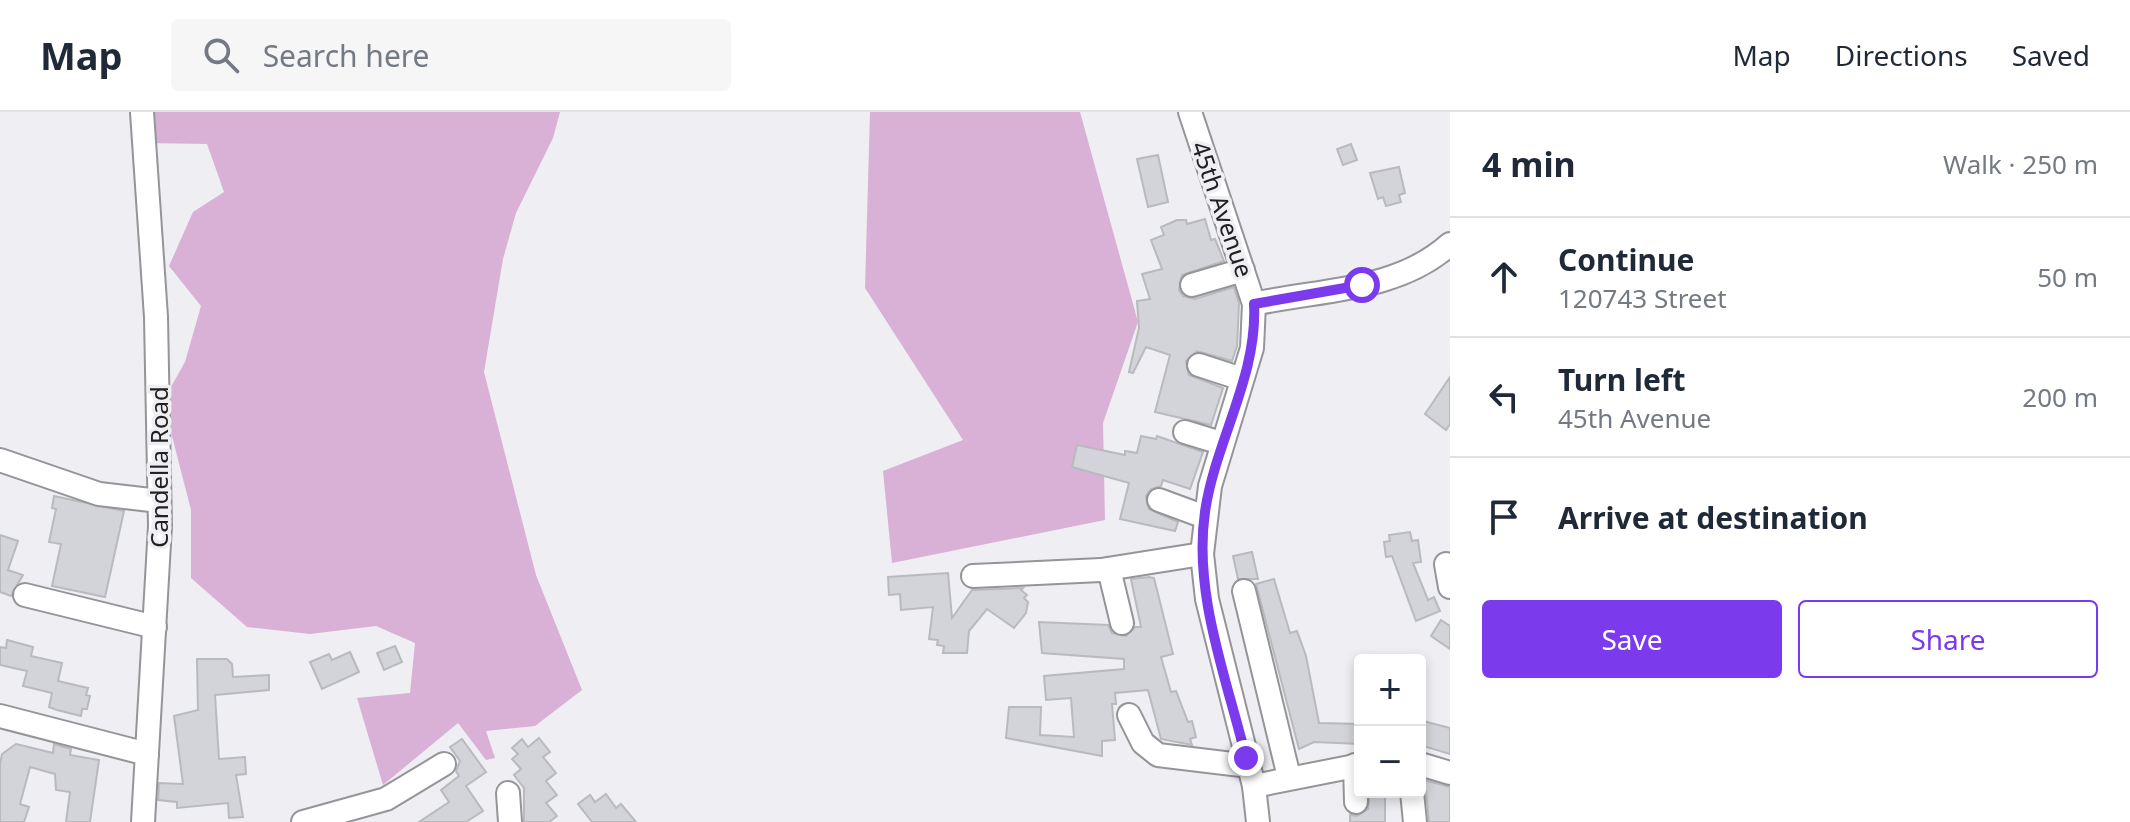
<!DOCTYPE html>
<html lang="en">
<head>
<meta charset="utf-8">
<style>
  body { margin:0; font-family:"Noto Sans",sans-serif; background:#f6f6f7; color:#1f2937 }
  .controls { position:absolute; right:24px; bottom:24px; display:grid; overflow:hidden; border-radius:8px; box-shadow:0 4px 12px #0003 }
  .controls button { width:72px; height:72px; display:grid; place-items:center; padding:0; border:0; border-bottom:2px solid #e0e1e3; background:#fff; color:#1f2937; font:40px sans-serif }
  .stop { position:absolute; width:24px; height:24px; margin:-18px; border:6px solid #7c3aed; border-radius:50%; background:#fff }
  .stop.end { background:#7c3aed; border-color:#fff; box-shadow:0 2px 8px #0008 }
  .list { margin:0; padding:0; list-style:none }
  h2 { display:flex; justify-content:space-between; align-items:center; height:104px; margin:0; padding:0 32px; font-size:34px }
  h2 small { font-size:26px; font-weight:400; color:#747a83 }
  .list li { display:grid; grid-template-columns:52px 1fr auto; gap:24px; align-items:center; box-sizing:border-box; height:120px; padding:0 32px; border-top:2px solid #e0e1e3 }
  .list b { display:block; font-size:30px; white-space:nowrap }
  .list p { margin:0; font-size:26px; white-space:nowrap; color:#747a83 }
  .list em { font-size:26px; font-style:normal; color:#747a83 }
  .actions { display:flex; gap:16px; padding:24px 32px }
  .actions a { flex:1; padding:18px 0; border:2px solid #7c3aed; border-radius:8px; text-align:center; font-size:28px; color:#7c3aed }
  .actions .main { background:#7c3aed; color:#fff }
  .icon { flex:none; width:44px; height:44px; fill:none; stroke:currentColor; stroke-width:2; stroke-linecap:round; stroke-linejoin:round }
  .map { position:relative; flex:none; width:1450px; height:710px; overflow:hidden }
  header { display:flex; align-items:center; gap:48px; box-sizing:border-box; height:112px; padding:0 40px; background:#fff; border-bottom:2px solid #e0e1e3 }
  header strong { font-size:38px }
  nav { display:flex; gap:44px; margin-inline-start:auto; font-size:28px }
  .search { width:560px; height:72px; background:#f6f6f7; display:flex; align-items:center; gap:20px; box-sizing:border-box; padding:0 28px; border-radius:8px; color:#747a83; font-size:30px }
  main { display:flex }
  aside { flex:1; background:#fff }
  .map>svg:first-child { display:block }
  .forest { fill:#d9b1d7 }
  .building { fill:#d3d4d9; stroke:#b8babe; stroke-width:2 }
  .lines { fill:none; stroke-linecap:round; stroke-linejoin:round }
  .minor-casing { stroke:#959599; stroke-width:26 }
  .minor { stroke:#fff; stroke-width:22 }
  .route { stroke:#7c3aed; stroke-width:10 }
  .labels { text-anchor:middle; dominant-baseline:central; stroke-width:7; stroke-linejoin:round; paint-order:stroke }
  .street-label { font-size:24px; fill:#202021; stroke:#eeeef3 }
</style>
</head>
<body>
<header>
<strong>Map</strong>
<div class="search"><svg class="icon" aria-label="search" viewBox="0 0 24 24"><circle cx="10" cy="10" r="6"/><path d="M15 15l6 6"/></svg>Search here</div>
<nav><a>Map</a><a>Directions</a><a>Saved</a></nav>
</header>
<main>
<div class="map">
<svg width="1450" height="710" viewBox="0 0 1450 710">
  <rect width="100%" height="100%" fill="#eeeef3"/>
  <!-- forest -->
  <g class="forest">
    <polygon points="153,0 560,0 553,26 516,101 503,147 484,260 536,463 582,578 535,614 486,619 495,646 486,648 458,611 383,673 357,586 410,581 415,531 376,514 310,522 247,515 191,466 191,398 163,289 185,250 201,194 169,154 193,100 224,80 207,32 145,31"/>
    <polygon points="870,0 1080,0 1138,210 1103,311 1105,408 892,451 883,359 963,328 865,176"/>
  </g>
  <!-- building -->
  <g class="building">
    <polygon points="1351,32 1357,48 1343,53 1337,37"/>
    <polygon points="1158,43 1168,90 1148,95 1137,47"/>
    <polygon points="1399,55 1405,81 1399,83 1401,90 1386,94 1383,85 1378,87 1370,61"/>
    <polygon points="1205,107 1211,128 1215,127 1224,149 1182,163 1179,178 1183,184 1195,187 1234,175 1239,191 1237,234 1232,249 1197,239 1186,249 1189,263 1223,276 1211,313 1155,300 1170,243 1146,235 1133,261 1129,260 1139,216 1137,189 1150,187 1142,162 1162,157 1151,128 1164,123 1161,115 1177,108 1186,108 1187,112"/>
    <polygon points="1450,265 1450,312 1446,318 1425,302"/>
    <polygon points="1141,324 1156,327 1157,324 1203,340 1190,377 1163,368 1161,374 1151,377 1146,384 1149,397 1178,410 1175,419 1120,407 1129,371 1072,355 1077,333 1125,343 1125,339 1137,341"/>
    <polygon points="54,384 124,399 105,485 52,474 61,432 49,430 56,397 52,396"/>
    <polygon points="1410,420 1412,429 1418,428 1421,450 1413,451 1428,488 1434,485 1440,499 1416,509 1392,444 1386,445 1384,430 1390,429 1389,423"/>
    <polygon points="0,423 18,429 8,458 23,463 11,484 0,480"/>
    <polygon points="1252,440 1258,467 1238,467 1233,444"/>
    <polygon points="948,461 952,506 972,478 1023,476 1021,478 1027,483 1024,486 1028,490 1026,501 1014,516 987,497 969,519 967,541 943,541 944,534 937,533 938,528 929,527 933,495 901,498 900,482 889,483 888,465"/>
    <polygon points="1149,465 1154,466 1173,542 1161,545 1171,580 1176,579 1188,610 1192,609 1196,625 1190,627 1192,633 1161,627 1148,578 1115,581 1116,592 1112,592 1115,628 1102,629 1102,644 1006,626 1009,595 1041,595 1040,623 1074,625 1071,586 1046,588 1044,564 1124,557 1124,547 1042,541 1039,510 1108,513 1112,521 1126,524 1135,515 1141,515 1131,467"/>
    <polygon points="1274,467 1290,521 1297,519 1306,544 1319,611 1360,612 1360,632 1314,630 1299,637 1256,472"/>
    <polygon points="1441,508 1450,514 1450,537 1431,524"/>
    <polygon points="7,528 33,535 31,544 62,551 58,569 88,576 86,583 90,584 87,597 82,597 81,604 57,598 49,595 52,581 23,574 27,559 0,553 0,535 6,536"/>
    <polygon points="395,534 402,550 384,558 377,541"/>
    <polygon points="350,540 359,560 322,577 310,550 329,542 332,548"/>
    <polygon points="197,547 227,547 232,552 233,565 269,563 269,578 215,583 219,647 245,645 246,662 236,663 243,705 229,706 228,691 177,696 177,690 158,688 159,671 183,672 174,604 198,598"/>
    <polygon points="1423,609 1450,616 1450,642 1420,633"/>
    <polygon points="539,626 550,640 543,645 556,661 546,669 557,683 546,691 557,704 549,710 524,710 524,676 514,663 521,657 512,647 518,642 512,636 522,627 528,635"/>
    <polygon points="462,627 486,660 466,674 483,699 466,710 419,710 449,690 441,678 459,664 456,659 460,649 450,635"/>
    <polygon points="16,632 53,641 54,632 71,637 70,643 99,648 90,710 66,710 70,680 56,678 55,662 30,655 20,692 29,695 24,710 0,710 0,652 2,642"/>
    <polygon points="1420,667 1450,675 1450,710 1429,710 1426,679"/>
    <polygon points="1370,680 1385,680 1385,710 1350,710 1350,703 1357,704 1368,697"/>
    <polygon points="606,682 616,696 621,692 636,710 592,710 578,692 590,683 595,690"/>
  </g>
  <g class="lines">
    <defs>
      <g id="minor">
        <polyline points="142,0 156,205 160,414 143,710"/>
        <polyline points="1190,0 1254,192 1252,236 1210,374 1202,442 1207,487 1254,674 1258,710"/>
        <polyline points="1192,173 1243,158"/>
        <path d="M1254,192C1320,177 1397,180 1450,132"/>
        <polyline points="1199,253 1242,267"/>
        <polyline points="1185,320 1221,331"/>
        <polyline points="0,348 99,382 159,389"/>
        <polyline points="1159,388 1205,405"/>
        <polyline points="1446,452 1450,475"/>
        <polyline points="1109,457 1122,511"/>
        <polyline points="973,464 1101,458 1202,442"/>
        <polyline points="1244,479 1289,665"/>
        <polyline points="25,483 155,515"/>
        <polyline points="1129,603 1143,631 1158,643 1249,654"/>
        <polyline points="0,604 147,642"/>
        <polyline points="1420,652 1450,661"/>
        <polyline points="1355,653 1356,690"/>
        <polyline points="1254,674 1360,653"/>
        <polyline points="1412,680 1415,710"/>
        <polyline points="508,681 510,710"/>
        <polyline points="303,710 386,687 444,652"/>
      </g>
    </defs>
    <!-- minor casing -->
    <use href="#minor" class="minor-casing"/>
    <!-- minor -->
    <use href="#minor" class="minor"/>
  </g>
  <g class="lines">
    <!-- route -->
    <path class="route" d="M1246,646C1227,567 1193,482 1205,400C1215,330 1258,264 1254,192L1362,173"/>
  </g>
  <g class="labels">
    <!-- street labels -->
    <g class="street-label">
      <text transform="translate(1223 97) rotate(71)">45th Avenue</text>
      <text transform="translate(158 355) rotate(-90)">Candella Road</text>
    </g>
  </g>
</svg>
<div class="controls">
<button>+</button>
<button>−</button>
</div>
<div class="stop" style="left:1362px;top:173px"></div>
<div class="stop end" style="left:1246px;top:646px"></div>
</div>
<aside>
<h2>4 min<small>Walk · 250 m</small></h2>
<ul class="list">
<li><svg class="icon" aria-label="ahead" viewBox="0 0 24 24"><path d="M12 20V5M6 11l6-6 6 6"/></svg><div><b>Continue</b><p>120743 Street</p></div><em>50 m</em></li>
<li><svg class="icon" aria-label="left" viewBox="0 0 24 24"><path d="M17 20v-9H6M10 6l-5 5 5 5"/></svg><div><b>Turn left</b><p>45th Avenue</p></div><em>200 m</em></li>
<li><svg class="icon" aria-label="arrive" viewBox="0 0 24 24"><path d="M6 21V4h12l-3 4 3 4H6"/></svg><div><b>Arrive at destination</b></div></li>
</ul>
<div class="actions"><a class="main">Save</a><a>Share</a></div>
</aside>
</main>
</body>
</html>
